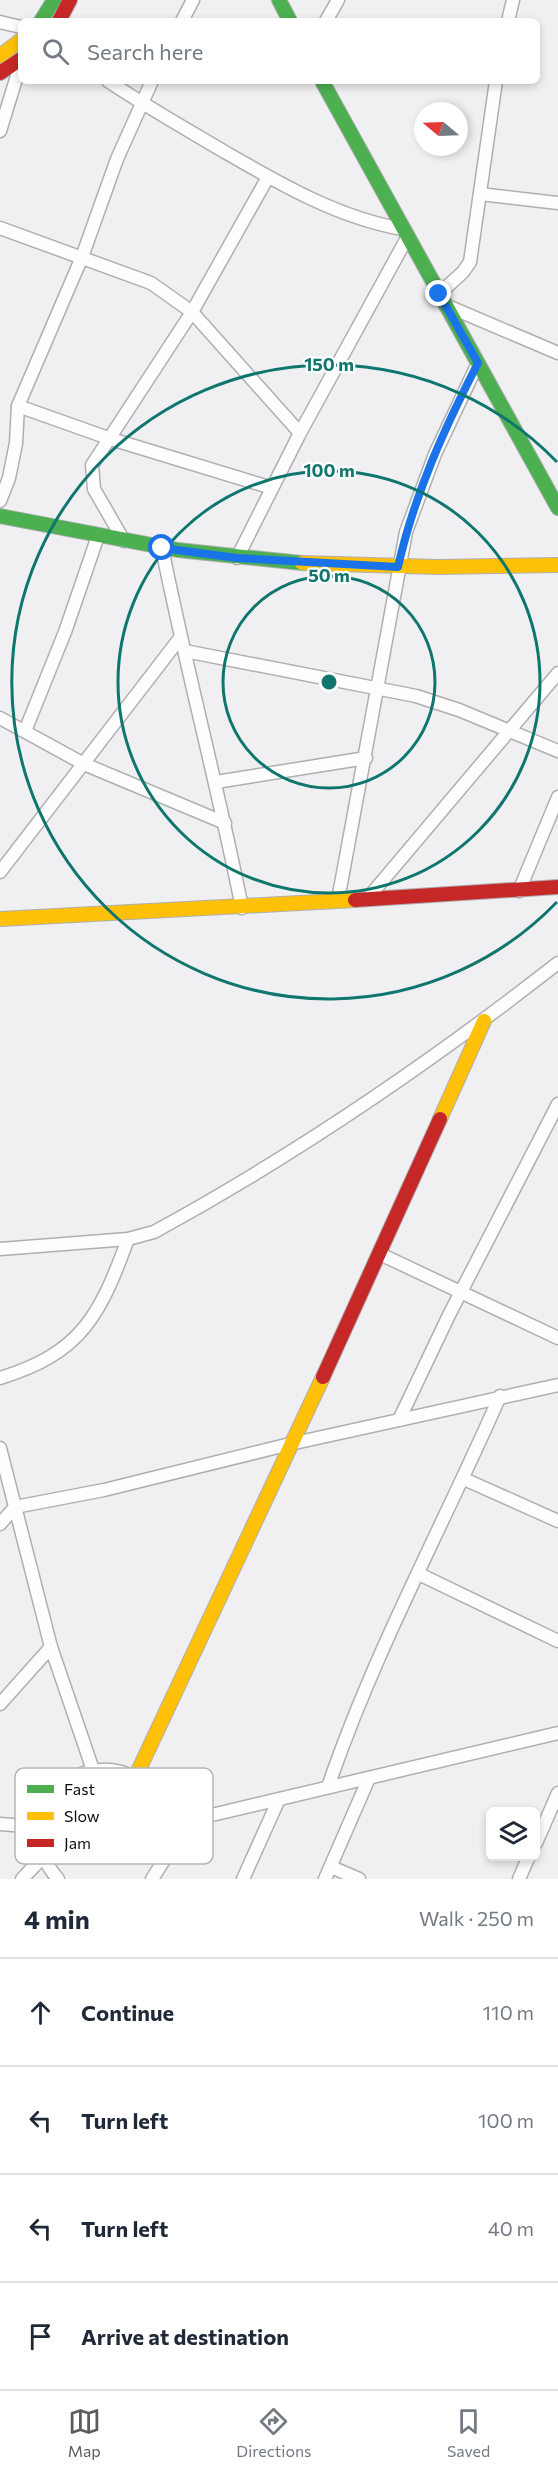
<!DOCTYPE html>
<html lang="en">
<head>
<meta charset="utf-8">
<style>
  body { margin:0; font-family:Commissioner,sans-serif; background:#f6f6f7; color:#1f2937 }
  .controls { position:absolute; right:18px; bottom:18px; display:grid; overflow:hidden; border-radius:9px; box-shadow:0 3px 9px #0003 }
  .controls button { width:54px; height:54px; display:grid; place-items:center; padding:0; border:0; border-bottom:2px solid #e0e1e3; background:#fff; color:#1f2937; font:30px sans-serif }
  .compass { position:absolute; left:414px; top:102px; width:54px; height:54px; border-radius:50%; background:#fff; box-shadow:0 3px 9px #0003; rotate:289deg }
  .stop { position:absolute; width:18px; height:18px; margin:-14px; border:4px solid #1a73e8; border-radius:50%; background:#fff }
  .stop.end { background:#1a73e8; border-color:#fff; box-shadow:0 2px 6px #0008 }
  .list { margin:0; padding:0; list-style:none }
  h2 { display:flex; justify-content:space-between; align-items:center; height:78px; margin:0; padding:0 24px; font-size:26px }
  h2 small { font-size:20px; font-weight:400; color:#747a83 }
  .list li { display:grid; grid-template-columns:39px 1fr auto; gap:18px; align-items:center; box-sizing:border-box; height:108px; padding:0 24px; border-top:2px solid #e0e1e3 }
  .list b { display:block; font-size:22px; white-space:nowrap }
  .list em { font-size:20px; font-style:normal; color:#747a83 }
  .icon { flex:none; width:33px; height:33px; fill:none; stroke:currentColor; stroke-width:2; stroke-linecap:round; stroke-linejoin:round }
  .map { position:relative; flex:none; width:558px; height:1879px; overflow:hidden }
  .search { position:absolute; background:#fff; box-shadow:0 3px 9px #0003; left:18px; right:18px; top:18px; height:66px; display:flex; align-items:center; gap:15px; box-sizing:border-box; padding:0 21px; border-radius:9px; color:#747a83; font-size:22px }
  .sheet { height:510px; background:#fff }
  nav { display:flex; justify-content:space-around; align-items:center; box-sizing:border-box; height:84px; border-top:2px solid #e0e1e3; background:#fff; font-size:16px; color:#747a83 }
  nav a { display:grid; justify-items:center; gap:3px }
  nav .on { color:#5c5c5e }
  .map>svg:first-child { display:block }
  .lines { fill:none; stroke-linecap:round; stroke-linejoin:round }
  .street-casing { stroke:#afafb1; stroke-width:15 }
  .fast-casing { stroke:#afafb1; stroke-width:16 }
  .slow-casing { stroke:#afafb1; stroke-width:16 }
  .jam-casing { stroke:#afafb1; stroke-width:16 }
  .street { stroke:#fdfdfd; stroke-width:12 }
  .fast { stroke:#4caf50; stroke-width:14 }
  .slow { stroke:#ffc107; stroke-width:14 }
  .jam { stroke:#c62828; stroke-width:14 }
  .route { stroke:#1a73e8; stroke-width:8 }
  .ring { fill:none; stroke:#0f766e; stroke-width:3 }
  .key { fill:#fff; stroke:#b6b6b7; stroke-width:1.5 }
  .key-label { font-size:16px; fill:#0c0c0e }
  .centre { fill:#0f766e; stroke:#fff; stroke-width:3 }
  .ring-label { font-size:18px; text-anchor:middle; font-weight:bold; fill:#0f766e; stroke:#fff; stroke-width:4.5; stroke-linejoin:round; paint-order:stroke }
</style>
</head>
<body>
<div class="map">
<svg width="558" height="1879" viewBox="0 0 558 1879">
  <rect width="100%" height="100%" fill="#f0f0f3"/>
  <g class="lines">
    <defs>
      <g id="street">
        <polyline points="182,21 193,0"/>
        <polyline points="326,21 338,0"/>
        <polyline points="508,21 513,0"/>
        <polyline points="0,22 21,27"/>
        <path d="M108,81C144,105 181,126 218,148C277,182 335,217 402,229"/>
        <polyline points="0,131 21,63"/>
        <polyline points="480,194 558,203"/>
        <polyline points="0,228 151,283 192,312 300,433"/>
        <polyline points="439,294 463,272 470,262 496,81"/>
        <polyline points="445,305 558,353"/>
        <polyline points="18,406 111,439 272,488"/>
        <polyline points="0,501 9,478 16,443 18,406 82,257 117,159 152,81"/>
        <polyline points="124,541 94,489 92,465 192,312 268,177"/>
        <path d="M162,548C186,668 218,787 242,908"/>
        <polyline points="237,558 300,433 407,238"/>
        <polyline points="185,651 416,696 459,710 558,751"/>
        <polyline points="0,718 84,764 225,823"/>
        <polyline points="25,731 65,632 98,536"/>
        <polyline points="216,782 366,758"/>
        <polyline points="0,872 180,638"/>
        <polyline points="519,891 558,797"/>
        <polyline points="368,898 558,673"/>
        <polyline points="338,900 406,532 435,454 478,363"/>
        <path d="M0,1249L128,1239L154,1232C297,1154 430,1063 558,963"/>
        <polyline points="380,1254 558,1338"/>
        <path d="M0,1378C82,1353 100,1315 128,1239"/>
        <polyline points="399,1420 449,1315 558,1104"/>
        <polyline points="0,1448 51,1647 93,1770"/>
        <polyline points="464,1479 558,1521"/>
        <polyline points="0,1524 15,1507 104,1490 290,1444 558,1385"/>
        <polyline points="419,1574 558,1641"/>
        <polyline points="0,1704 51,1647"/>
        <path d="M328,1787C374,1652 443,1526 500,1396"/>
        <polyline points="0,1824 37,1827"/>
        <polyline points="536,1843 558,1793"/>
        <polyline points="331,1867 359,1879"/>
        <polyline points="22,1879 42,1858"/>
        <path d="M58,1879C3,1817 76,1745 136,1778C157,1789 171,1809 185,1827"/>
        <polyline points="152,1879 185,1827 199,1818 558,1733"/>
        <polyline points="243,1879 279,1799"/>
        <polyline points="325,1879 369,1778"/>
        <polyline points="519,1879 529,1856"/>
      </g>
      <g id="fast">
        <polyline points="279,0 290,21"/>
        <polyline points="41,21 54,0"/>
        <polyline points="322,81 558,508"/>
        <polyline points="0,516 178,550 302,563"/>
      </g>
      <g id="slow">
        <polyline points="0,56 21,40"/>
        <polyline points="302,563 438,567 558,565"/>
        <polyline points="0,919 355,900"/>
        <polyline points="440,1119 484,1021"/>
        <polyline points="135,1778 323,1377"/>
      </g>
      <g id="jam">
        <polyline points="59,21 70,0"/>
        <polyline points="0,73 21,59"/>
        <polyline points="355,900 558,887"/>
        <polyline points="323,1377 440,1119"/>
      </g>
    </defs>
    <!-- street casing -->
    <use href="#street" class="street-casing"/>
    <!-- fast casing -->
    <use href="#fast" class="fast-casing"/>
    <!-- slow casing -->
    <use href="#slow" class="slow-casing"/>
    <!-- jam casing -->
    <use href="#jam" class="jam-casing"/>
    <!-- street -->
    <use href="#street" class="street"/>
    <!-- fast -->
    <use href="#fast" class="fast"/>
    <!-- slow -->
    <use href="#slow" class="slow"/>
    <!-- jam -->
    <use href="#jam" class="jam"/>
  </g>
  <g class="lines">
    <!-- route -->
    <path class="route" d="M162,548L237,558L398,567C414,495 445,427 478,363L439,294"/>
  </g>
  <!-- distance rings -->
  <g class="ring">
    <circle cx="329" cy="682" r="106"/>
    <circle cx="329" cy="682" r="211"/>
    <path d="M557 902A317 317 0 1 1 557 462"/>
  </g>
  <!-- legend -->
  <rect x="15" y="1768" width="198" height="96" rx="9" class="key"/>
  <rect x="27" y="1785" width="27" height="8" fill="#4caf50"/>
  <rect x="27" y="1812" width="27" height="8" fill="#ffc107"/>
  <rect x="27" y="1839" width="27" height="8" fill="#c62828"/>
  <g class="key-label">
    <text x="64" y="1795">Fast</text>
    <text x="64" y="1822">Slow</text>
    <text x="64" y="1849">Jam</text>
  </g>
  <circle cx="329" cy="682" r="9" class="centre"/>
  <g class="ring-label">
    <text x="329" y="371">150 m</text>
    <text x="329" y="477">100 m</text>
    <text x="329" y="582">50 m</text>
  </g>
</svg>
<div class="controls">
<button><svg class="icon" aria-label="layers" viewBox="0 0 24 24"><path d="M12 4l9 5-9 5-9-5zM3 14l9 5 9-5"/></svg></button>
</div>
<svg class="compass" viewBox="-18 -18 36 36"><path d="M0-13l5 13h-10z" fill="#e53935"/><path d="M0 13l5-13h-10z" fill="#747a83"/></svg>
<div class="stop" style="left:162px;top:548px"></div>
<div class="stop end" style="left:439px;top:294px"></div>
<div class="search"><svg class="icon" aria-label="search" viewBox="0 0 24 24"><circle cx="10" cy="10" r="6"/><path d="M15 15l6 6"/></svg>Search here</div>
</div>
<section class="sheet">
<h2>4 min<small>Walk · 250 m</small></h2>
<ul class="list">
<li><svg class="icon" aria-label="ahead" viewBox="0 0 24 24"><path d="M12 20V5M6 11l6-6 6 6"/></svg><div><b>Continue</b></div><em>110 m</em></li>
<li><svg class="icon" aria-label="left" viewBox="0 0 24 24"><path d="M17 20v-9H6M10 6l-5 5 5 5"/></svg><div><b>Turn left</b></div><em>100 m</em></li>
<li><svg class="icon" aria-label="left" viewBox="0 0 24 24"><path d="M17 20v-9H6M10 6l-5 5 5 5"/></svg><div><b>Turn left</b></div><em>40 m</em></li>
<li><svg class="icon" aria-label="arrive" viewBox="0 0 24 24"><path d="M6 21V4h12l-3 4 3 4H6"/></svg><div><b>Arrive at destination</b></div></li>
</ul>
</section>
<nav>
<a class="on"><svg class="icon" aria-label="map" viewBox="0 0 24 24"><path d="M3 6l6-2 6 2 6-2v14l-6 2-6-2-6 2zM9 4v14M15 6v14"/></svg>Map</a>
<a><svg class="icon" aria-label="directions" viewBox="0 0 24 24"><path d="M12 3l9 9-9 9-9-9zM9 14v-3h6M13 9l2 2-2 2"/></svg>Directions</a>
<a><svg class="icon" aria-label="saved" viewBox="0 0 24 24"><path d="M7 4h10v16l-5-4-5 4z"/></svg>Saved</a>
</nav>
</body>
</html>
